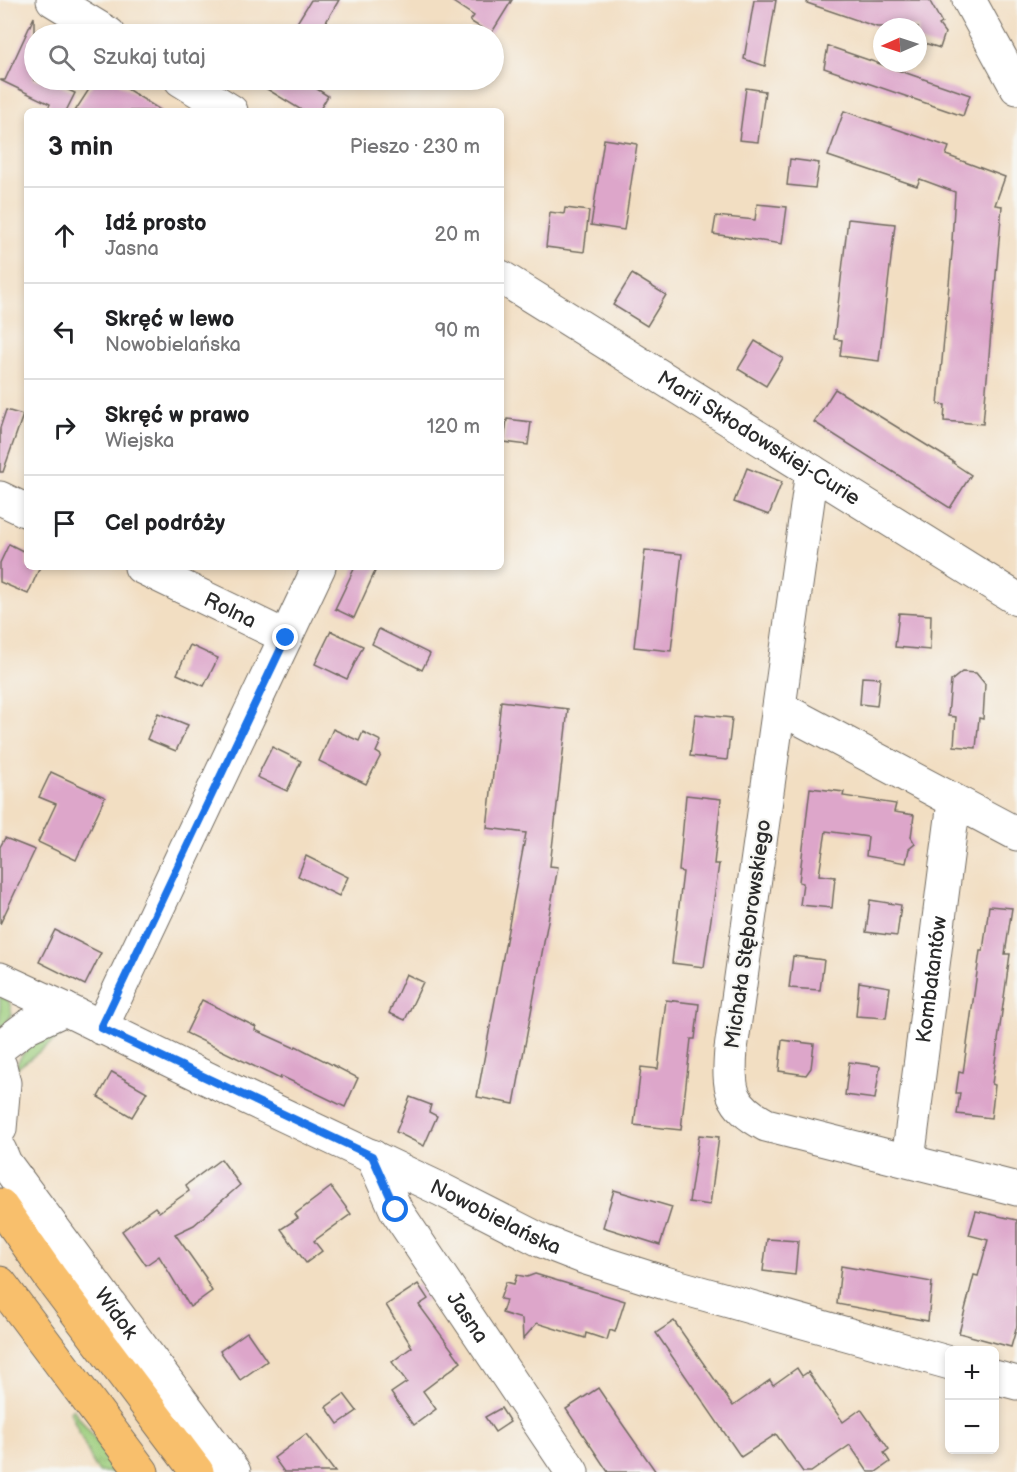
<!DOCTYPE html>
<html lang="pl">
<head>
<meta charset="utf-8">
<style>
  body { margin:0; font-family:"Balsamiq Sans",sans-serif; background:#f6f6f6; color:#202124 }
  .controls { position:absolute; right:18px; bottom:18px; display:grid; overflow:hidden; border-radius:9px; box-shadow:0 3px 9px #0003 }
  .controls button { width:54px; height:54px; display:grid; place-items:center; padding:0; border:0; border-bottom:2px solid #e0e0e0; background:#fff; color:#202124; font:30px sans-serif }
  .compass { position:absolute; left:873px; top:18px; width:54px; height:54px; border-radius:50%; background:#fff; box-shadow:0 3px 9px #0003; rotate:267deg }
  .stop { position:absolute; width:18px; height:18px; margin:-14px; border:4px solid #1a73e8; border-radius:50%; background:#fff }
  .stop.end { background:#1a73e8; border-color:#fff; box-shadow:0 2px 6px #0008 }
  .list { margin:0; padding:0; list-style:none }
  h2 { display:flex; justify-content:space-between; align-items:center; height:78px; margin:0; padding:0 24px; font-size:26px }
  h2 small { font-size:20px; font-weight:400; color:#757577 }
  .list li { display:grid; grid-template-columns:39px 1fr auto; gap:18px; align-items:center; box-sizing:border-box; height:96px; padding:0 24px; border-top:2px solid #e0e0e0 }
  .list b { display:block; font-size:22px; white-space:nowrap }
  .list p { margin:0; font-size:20px; white-space:nowrap; color:#757577 }
  .list em { font-size:20px; font-style:normal; color:#757577 }
  .icon { flex:none; width:33px; height:33px; fill:none; stroke:currentColor; stroke-width:2; stroke-linecap:round; stroke-linejoin:round }
  .map { position:relative; flex:none; width:1017px; height:1472px; overflow:hidden }
  .search { position:absolute; background:#fff; box-shadow:0 3px 9px #0003; left:24px; top:24px; width:480px; height:66px; display:flex; align-items:center; gap:15px; box-sizing:border-box; padding:0 21px; border-radius:33px; color:#757577; font-size:22px }
  .panel { position:absolute; background:#fff; box-shadow:0 3px 9px #0003; left:24px; top:108px; width:480px; height:462px; border-radius:9px }
  .map>svg:first-child { display:block }
  .grass { fill:url(#grass-tufts); stroke:#647c54; stroke-width:1.5 }
  .building { fill:#dda6ca }
  .lines { fill:none; stroke-linecap:round; stroke-linejoin:round }
  .minor-casing { stroke:#716a60; stroke-width:35 }
  .major-casing { stroke:#716a60; stroke-width:35 }
  .minor { stroke:#fff; stroke-width:33 }
  .major { stroke:#f8bf6c; stroke-width:33 }
  .route { stroke:#1a73e8; stroke-width:8 }
  .labels { text-anchor:middle; dominant-baseline:central; stroke-width:4.5; stroke-linejoin:round; paint-order:stroke }
  .street-label { font-size:21px; fill:#2b2b2b; stroke:#f6f6f2 }
</style>
</head>
<body>
<div class="map">
<svg width="1017" height="1472" viewBox="0 0 1017 1472">
  <defs>
    <pattern id="grass-tufts" width="24" height="20" patternUnits="userSpaceOnUse" patternTransform="scale(1.5)"><rect width="24" height="20" fill="#9dce7d"/><path d="M3 7l-1-3M5 7V3M7 7l1-3M15 17l-1-3M17 17v-4M19 17l1-3" fill="none" stroke="#87b16c"/></pattern>
  </defs>
  <rect width="100%" height="100%" fill="#f6f6f2"/>
  <filter id="ink" filterUnits="userSpaceOnUse"><feTurbulence type="fractalNoise" baseFrequency=".0167" numOctaves="2"/><feDisplacementMap in="SourceGraphic" scale="12" xChannelSelector="R" yChannelSelector="G"/><feConvolveMatrix kernelMatrix="1 2 1 2 8 2 1 2 1" color-interpolation-filters="sRGB"/></filter>
  <filter id="wash" filterUnits="userSpaceOnUse"><feTurbulence type="fractalNoise" baseFrequency=".008" numOctaves="4" result="noise"/><feDisplacementMap in="SourceGraphic" scale="24" xChannelSelector="R" yChannelSelector="G"/><feGaussianBlur stdDeviation="1.35" result="paint"/><feColorMatrix in="noise" values="0 0 0 0 0 0 0 0 0 0 0 0 0 0 0 0 0 1.4 0 .05"/><feComposite in="paint" operator="in"/></filter>
  <g filter="url(#wash)">
    <rect width="100%" height="100%" fill="#f2dec2"/>
    <!-- grass -->
    <g class="grass">
      <path d="M0,995L8,1000C15,1014 10,1019 0,1029Z"/>
      <path d="M62,1027L71,1028L16,1069C19,1050 44,1032 62,1027Z"/>
      <polygon points="73,1409 120,1472 99,1472 93,1463 70,1412"/>
    </g>
    <g id="blocks">
      <!-- building -->
      <g class="building">
        <polygon points="311,0 339,0 319,34 290,34"/>
        <polygon points="450,0 512,0 491,34 470,21 474,16"/>
        <polygon points="754,0 776,0 765,66 744,59"/>
        <polygon points="808,0 929,0 942,23 939,25 945,33 940,48 918,41 918,27 877,27 807,3"/>
        <polygon points="34,17 34,80 47,80 75,93 66,111 47,111 50,104 0,80 5,80"/>
        <polygon points="828,46 970,95 963,116 824,68"/>
        <polygon points="95,80 113,80 162,111 75,111"/>
        <polygon points="252,80 303,80 328,96 319,111 303,111"/>
        <polygon points="746,88 765,91 758,142 739,140"/>
        <polygon points="844,111 949,147 946,155 1005,177 995,205 1002,206 983,424 944,421 945,405 938,404 953,241 952,241 955,192 920,179 917,186 828,156"/>
        <polygon points="604,139 637,144 624,230 591,225"/>
        <polygon points="790,159 819,163 815,188 787,185"/>
        <polygon points="757,204 787,207 782,244 713,234 716,216 755,220"/>
        <polygon points="565,208 589,211 584,252 546,247 550,212 564,214"/>
        <polygon points="848,219 895,224 879,361 840,356 842,340 834,339"/>
        <polygon points="632,274 666,295 647,326 613,305"/>
        <polygon points="755,341 783,358 766,386 738,369"/>
        <polygon points="835,389 954,462 953,463 971,475 950,508 814,422"/>
        <polygon points="6,410 23,415 3,472 0,472 0,428"/>
        <polygon points="507,419 531,422 528,445 504,442"/>
        <polygon points="747,468 782,482 769,515 734,502"/>
        <polygon points="9,544 27,553 27,567 40,567 28,594 0,582 0,563"/>
        <polygon points="645,550 682,554 671,651 634,647"/>
        <polygon points="355,567 377,567 354,618 335,609"/>
        <polygon points="899,613 931,615 930,650 895,647"/>
        <polygon points="379,629 430,654 422,670 372,644"/>
        <polygon points="331,631 363,646 347,679 315,664"/>
        <polygon points="190,645 218,658 204,686 177,674"/>
        <polygon points="962,672 976,673 985,684 983,719 979,718 976,748 954,746 956,717 948,716 951,681"/>
        <polygon points="862,677 880,678 877,706 860,704"/>
        <polygon points="501,701 568,709 550,866 558,867 514,1104 477,1097 526,833 487,828"/>
        <polygon points="158,713 188,725 176,751 147,739"/>
        <polygon points="695,714 732,718 727,760 690,756"/>
        <polygon points="333,729 359,741 363,732 381,741 376,752 381,755 366,784 319,761"/>
        <polygon points="272,747 301,761 287,791 257,777"/>
        <polygon points="51,772 105,797 76,860 38,842 56,804 39,797"/>
        <polygon points="810,788 844,792 843,796 896,804 894,812 914,815 911,837 915,844 909,849 906,863 866,856 868,837 826,831 819,875 835,877 832,908 800,905 803,883 799,882"/>
        <polygon points="686,795 721,799 714,864 719,864 704,967 672,963 683,872 679,871"/>
        <polygon points="5,838 35,850 0,924 0,847"/>
        <polygon points="306,856 348,877 339,896 298,876"/>
        <polygon points="870,900 901,905 897,936 866,932"/>
        <polygon points="989,906 1012,908 1005,954 1010,954 992,1084 995,1085 991,1118 957,1114 960,1093 956,1093 959,1072 963,1073 980,951 983,951"/>
        <polygon points="55,930 101,953 85,985 39,962"/>
        <polygon points="793,956 824,960 820,990 789,988"/>
        <polygon points="406,974 423,982 405,1020 389,1013"/>
        <polygon points="859,982 890,987 886,1018 856,1016"/>
        <polygon points="202,1000 256,1027 255,1030 295,1048 296,1046 358,1078 345,1107 281,1076 280,1079 186,1033"/>
        <polygon points="666,1000 699,1004 695,1039 691,1039 681,1130 634,1125 641,1067 658,1069"/>
        <polygon points="782,1040 814,1044 811,1068 806,1075 779,1071"/>
        <polygon points="849,1062 880,1066 875,1099 845,1095"/>
        <polygon points="112,1072 147,1092 132,1117 98,1097"/>
        <polygon points="410,1097 431,1105 429,1112 437,1116 424,1146 396,1132"/>
        <polygon points="699,1135 719,1137 710,1205 689,1202"/>
        <polygon points="221,1159 240,1185 194,1225 175,1234 206,1278 205,1279 212,1291 190,1307 159,1256 146,1265 122,1231 155,1207 159,1212 189,1191 186,1185"/>
        <polygon points="331,1187 351,1214 314,1241 322,1251 306,1263 281,1229 298,1218 295,1214"/>
        <polygon points="614,1190 672,1207 660,1245 603,1227"/>
        <polygon points="976,1211 1017,1220 1017,1326 1011,1347 959,1333 974,1275 978,1276 988,1240 969,1235"/>
        <polygon points="767,1239 798,1241 795,1275 763,1271"/>
        <polygon points="841,1266 932,1282 928,1321 837,1304"/>
        <polygon points="535,1274 625,1301 615,1332 610,1330 607,1340 586,1333 585,1338 537,1323 523,1339 522,1319 502,1313 506,1300 500,1299 506,1282 514,1284 517,1275 527,1277"/>
        <polygon points="418,1284 428,1299 419,1305 461,1362 423,1391 436,1409 414,1425 391,1393 407,1382 392,1362 412,1347 386,1305"/>
        <polygon points="674,1321 733,1406 770,1380 773,1385 797,1368 802,1376 808,1372 843,1422 861,1409 889,1449 884,1453 890,1462 876,1472 868,1472 850,1445 811,1472 803,1472 776,1434 741,1457 656,1333"/>
        <polygon points="247,1332 267,1361 240,1380 220,1351"/>
        <polygon points="598,1388 621,1422 656,1472 608,1472 566,1409"/>
        <polygon points="344,1394 357,1411 338,1424 326,1407"/>
        <polygon points="501,1408 510,1422 495,1432 485,1417"/>
        <polygon points="306,1434 335,1472 284,1472 274,1458"/>
      </g>
    </g>
  </g>
  <g filter="url(#ink)">
    <use href="#blocks" fill-opacity="0" stroke="#716a60" stroke-width="1.5"/>
    <g class="lines">
      <defs>
        <g id="minor">
          <polyline points="53,0 109,34"/>
          <polyline points="969,0 1017,88"/>
          <polyline points="181,80 231,111"/>
          <path id="s1" d="M501,277L1017,599"/>
          <path d="M812,471L731,1049C728,1089 729,1105 766,1125L1017,1189"/>
          <polyline points="0,498 27,511"/>
          <path id="s2" d="M141,567L286,637"/>
          <polyline points="780,708 1017,834"/>
          <polyline points="0,979 65,1009"/>
          <polyline points="101,1028 319,567"/>
          <path id="s3" d="M0,1047L28,1026L65,1009L235,1092L440,1189L542,1241L583,1257L665,1283L950,1363"/>
          <polyline points="0,1066 4,1083 0,1129"/>
          <path id="s4" d="M0,1151L5,1163L234,1472"/>
          <path id="s5" d="M372,1156L396,1210L572,1472"/>
          <path id="s6" d="M908,1160L954,802"/>
          <polyline points="994,1377 1017,1383"/>
        </g>
        <g id="major">
          <polyline points="0,1205 50,1277 197,1472"/>
          <polyline points="0,1283 142,1472"/>
        </g>
      </defs>
      <!-- minor casing -->
      <use href="#minor" class="minor-casing"/>
      <!-- major casing -->
      <use href="#major" class="major-casing"/>
      <!-- minor -->
      <use href="#minor" class="minor"/>
      <!-- major -->
      <use href="#major" class="major"/>
    </g>
  </g>
  <g class="lines" filter="url(#ink)">
    <!-- route -->
    <polyline class="route" points="286,638 101,1028 372,1156 396,1210"/>
  </g>
  <g class="labels">
    <!-- street labels -->
    <g class="street-label">
      <text stroke="none"><textPath href="#s1" startOffset="304">Marii Skłodowskiej-Curie</textPath></text>
      <text stroke="none"><textPath href="#s2" startOffset="99">Rolna</textPath></text>
      <text transform="translate(748 934) rotate(-82)">Michała Stęborowskiego</text>
      <text stroke="none"><textPath href="#s6" startOffset="182">Kombatantów</textPath></text>
      <text stroke="none"><textPath href="#s3" startOffset="554">Nowobielańska</textPath></text>
      <text stroke="none"><textPath href="#s4" startOffset="200">Widok</textPath></text>
      <text stroke="none"><textPath href="#s5" startOffset="188">Jasna</textPath></text>
    </g>
  </g>
</svg>
<div class="controls">
<button>+</button>
<button>−</button>
</div>
<svg class="compass" viewBox="-18 -18 36 36"><path d="M0-13l5 13h-10z" fill="#e53935"/><path d="M0 13l5-13h-10z" fill="#757577"/></svg>
<div class="stop" style="left:396px;top:1210px"></div>
<div class="stop end" style="left:286px;top:638px"></div>
<div class="search"><svg class="icon" aria-label="search" viewBox="0 0 24 24"><circle cx="10" cy="10" r="6"/><path d="M15 15l6 6"/></svg>Szukaj tutaj</div>
<section class="panel">
<h2>3 min<small>Pieszo · 230 m</small></h2>
<ul class="list">
<li><svg class="icon" aria-label="ahead" viewBox="0 0 24 24"><path d="M12 20V5M6 11l6-6 6 6"/></svg><div><b>Idź prosto</b><p>Jasna</p></div><em>20 m</em></li>
<li><svg class="icon" aria-label="left" viewBox="0 0 24 24"><path d="M17 20v-9H6M10 6l-5 5 5 5"/></svg><div><b>Skręć w lewo</b><p>Nowobielańska</p></div><em>90 m</em></li>
<li><svg class="icon" aria-label="right" viewBox="0 0 24 24"><path d="M7 20v-9h11M14 6l5 5-5 5"/></svg><div><b>Skręć w prawo</b><p>Wiejska</p></div><em>120 m</em></li>
<li><svg class="icon" aria-label="arrive" viewBox="0 0 24 24"><path d="M6 21V4h12l-3 4 3 4H6"/></svg><div><b>Cel podróży</b></div></li>
</ul>
</section>
</div>
</body>
</html>
